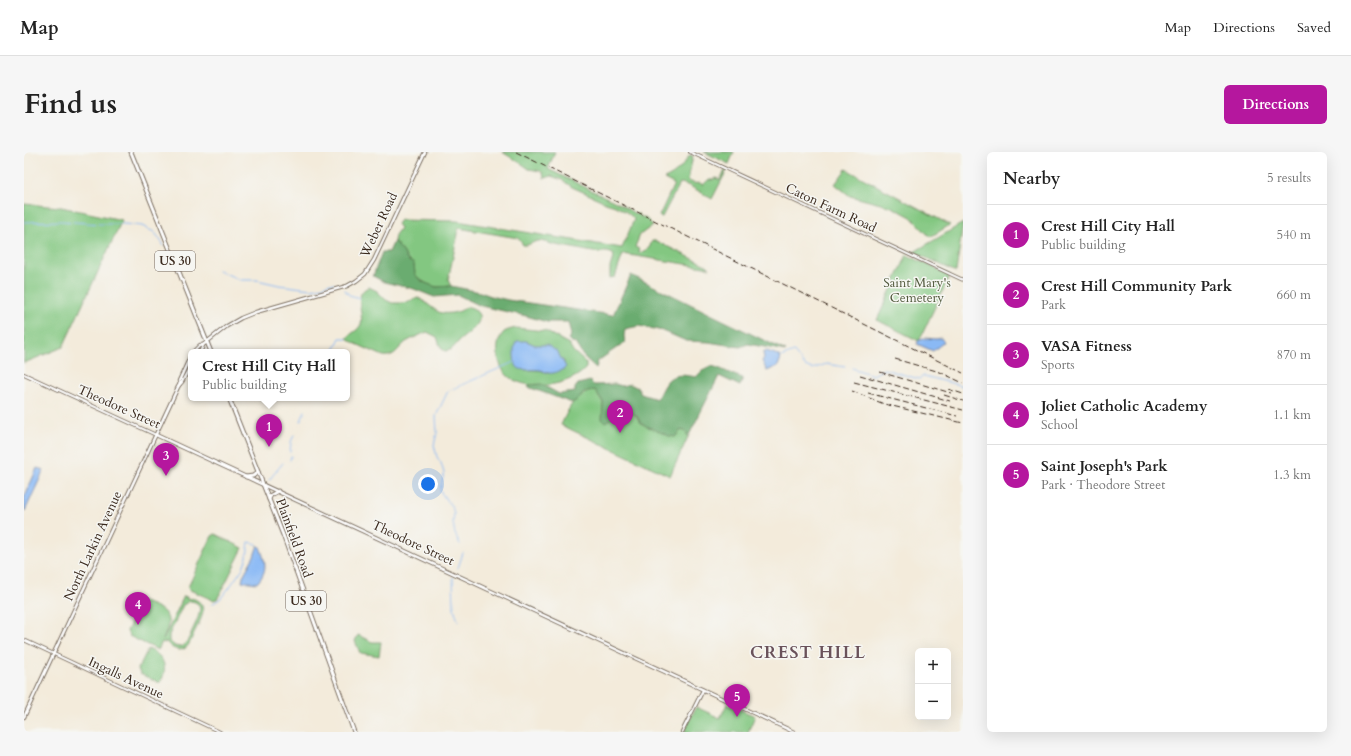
<!DOCTYPE html>
<html lang="en">
<head>
<meta charset="utf-8">
<style>
  body { margin:0; font-family:Cardo,serif; background:#f6f6f6; color:#222 }
  .controls { position:absolute; right:12px; bottom:12px; display:grid; overflow:hidden; border-radius:6px; box-shadow:0 4px 16px #0002 }
  .controls button { width:36px; height:36px; display:grid; place-items:center; padding:0; border:0; border-bottom:1px solid #e0e0e0; background:#fff; color:#222; font:20px sans-serif }
  .you { position:absolute; left:404px; top:332px; width:14px; height:14px; margin:-10px; border:3px solid #fff; border-radius:50%; background:#1a73e8; box-shadow:0 0 0 6px #1a73e833 }
  .badge { display:grid; place-items:center; width:26px; height:26px; border-radius:50%; background:#b5179e; color:#fff; font-size:13px; font-weight:700 }
  .pin { position:absolute; translate:-50% -33px; filter:drop-shadow(0 1px 2px #0008) }
  .pin::after { content:''; position:absolute; top:21px; width:14px; height:12px; background:inherit; clip-path:polygon(0 0,100% 0,50% 100%) }
  .popup { position:absolute; left:164px; top:197px; width:162px; height:52px; box-sizing:border-box; display:grid; place-content:center; border-radius:6px; background:#fff; filter:drop-shadow(0 1px 3px #0005); font-size:13px; white-space:nowrap; color:#767676 }
  .popup b { font-size:15px; color:#222 }
  .popup::after { content:''; position:absolute; left:50%; top:100%; margin-left:-8px; border:8px solid transparent; border-top-color:#fff }
  .list { margin:0; padding:0; list-style:none }
  h2 { display:flex; justify-content:space-between; align-items:center; height:52px; margin:0; padding:0 16px; font-size:17px }
  h2 small { font-size:13px; font-weight:400; color:#767676 }
  .list li { display:grid; grid-template-columns:26px 1fr auto; gap:12px; align-items:center; box-sizing:border-box; height:60px; padding:0 16px; border-top:1px solid #e0e0e0 }
  .list b { display:block; font-size:15px; white-space:nowrap }
  .list p { margin:0; font-size:13px; white-space:nowrap; color:#767676 }
  .list em { font-size:13px; font-style:normal; color:#767676 }
  .map { position:relative; flex:none; width:939px; height:580px; overflow:hidden; border-radius:6px }
  header { display:flex; align-items:center; gap:24px; box-sizing:border-box; height:56px; padding:0 20px; background:#fff; border-bottom:1px solid #e0e0e0 }
  header strong { font-size:19px }
  nav { display:flex; gap:22px; margin-inline-start:auto; font-size:14px }
  .intro { display:flex; align-items:center; justify-content:space-between; box-sizing:border-box; height:96px; padding:0 24px }
  h1 { margin:0; font-size:28px }
  .button { padding:10px 18px; border-radius:6px; background:#b5179e; color:#fff; font-size:14px; font-weight:700 }
  main { display:flex; gap:24px; padding:0 24px }
  aside { flex:1; background:#fff; border-radius:6px; box-shadow:0 4px 16px #0002 }
  .map>svg:first-child { display:block }
  .green { fill:#83c781; stroke:#5f7850; fill-rule:evenodd }
  .forest { fill:#6aac6f; stroke:#526b46 }
  .water { fill:#8ab9f5; stroke:#62728a }
  .lines { fill:none; stroke-linecap:round; stroke-linejoin:round }
  .stream { stroke:#8ab9f5; stroke-width:1 }
  .tertiary-casing { stroke:#7b6e60; stroke-width:4 }
  .secondary-casing { stroke:#7b6e60; stroke-width:4.5 }
  .primary-casing { stroke:#7b6e60; stroke-width:5 }
  .tertiary { stroke:#fff; stroke-width:2 }
  .secondary { stroke:#fff; stroke-width:2.5 }
  .primary { stroke:#fff; stroke-width:3 }
  .rail { stroke:#3b2a1e; stroke-width:1; stroke-dasharray:6 3; stroke-linecap:butt }
  .labels { text-anchor:middle; dominant-baseline:central; stroke-width:3; stroke-linejoin:round; paint-order:stroke }
  .shield { fill:#f6f6f2; stroke:#73675e; stroke-width:1 }
  .shield-label { font-size:12px; font-weight:bold; fill:#3b2a1e }
  .street-label { font-size:13px; fill:#3b2a1e; stroke:#f6f6f2 }
  .park-label { font-size:13px; fill:#51593c; stroke:#f6f6f2 }
  .district-label { font-size:17px; font-weight:bold; letter-spacing:1px; fill:#6a525a; stroke:#f6f6f2 }
</style>
</head>
<body>
<header>
<strong>Map</strong>
<nav><a>Map</a><a>Directions</a><a>Saved</a></nav>
</header>
<div class="intro"><h1>Find us</h1><a class="button">Directions</a></div>
<main>
<div class="map">
<svg width="939" height="580" viewBox="0 0 939 580">
  <rect width="100%" height="100%" fill="#f6f6f2"/>
  <filter id="ink" filterUnits="userSpaceOnUse"><feTurbulence type="fractalNoise" baseFrequency=".025" numOctaves="2"/><feDisplacementMap in="SourceGraphic" scale="8" xChannelSelector="R" yChannelSelector="G"/><feConvolveMatrix kernelMatrix="1 2 1 2 8 2 1 2 1" color-interpolation-filters="sRGB"/></filter>
  <filter id="wash" filterUnits="userSpaceOnUse"><feTurbulence type="fractalNoise" baseFrequency=".012" numOctaves="4" result="noise"/><feDisplacementMap in="SourceGraphic" scale="16" xChannelSelector="R" yChannelSelector="G"/><feGaussianBlur stdDeviation="0.9" result="paint"/><feColorMatrix in="noise" values="0 0 0 0 0 0 0 0 0 0 0 0 0 0 0 0 0 1.4 0 .05"/><feComposite in="paint" operator="in"/></filter>
  <g filter="url(#wash)">
    <rect width="100%" height="100%" fill="#f3ebdb"/>
    <!-- green -->
    <g class="green">
      <path d="M478,0H531L524,17L596,52L610,61L615,62L617,65H620L629,73L616,83L611,95L615,97L614,100L616,101L625,96L628,89H632L684,114L686,116L599,102L591,125L586,126V115L590,103C584,98 577,101 569,100C557,98 545,95 532,93C526,92 521,89 514,89C508,90 505,94 499,93L494,86L434,76V82L424,128L427,134C410,136 405,135 391,123L390,112L383,108L380,101L370,89L371,83L376,76L373,72L376,68L433,69L598,96L609,70L610,67C605,61 598,57 591,54C586,52 581,52 577,48L548,35L538,28L527,24L522,26H520L519,21L516,19L505,17L498,12Z"/>
      <polygon points="680,0 710,0 705,12"/>
      <path d="M666,3L669,4L664,28C668,31 671,32 676,31L679,33L684,28H688L692,26L696,28L701,18H703L688,47C681,43 663,31 656,31L638,65H636L635,64L650,32L640,27C654,21 657,15 666,3Z"/>
      <polygon points="822,17 926,73 906,85 887,65 868,55 826,44 811,32"/>
      <polygon points="0,52 37,55 98,68 39,195 0,211"/>
      <polygon points="939,71 932,120 890,100"/>
      <polygon points="883,103 926,123 895,189 853,168"/>
      <path d="M345,135L353,139L362,148L368,151H379L394,146C402,149 411,160 418,161C423,162 430,161 436,159C438,158 442,155 444,155C447,155 451,157 452,159C464,170 441,183 435,189C432,192 430,196 426,198L421,199L418,197L415,191L413,185L403,180C396,183 389,186 382,190C374,196 371,206 359,204L330,191L323,186C328,180 334,179 337,172C340,161 328,141 345,135Z"/>
      <path d="M492,176L521,179L545,192L549,199L562,211V216C547,234 504,240 485,225C473,216 469,191 480,180C483,178 488,177 492,176ZM502,189L511,193L521,194L540,209V217L525,221L515,218H500L495,216Z"/>
      <path d="M571,238L580,252C595,254 608,256 616,270L651,285L656,279L658,278L662,280L664,285L646,324L537,273C546,254 549,244 571,238Z"/>
      <polygon points="191,382 219,396 196,442 193,447 189,448 166,438 164,435 188,384"/>
      <path d="M160,444L163,445L162,447C167,446 170,446 174,449C184,456 176,469 172,477C169,482 168,487 165,492C159,502 147,498 142,489L141,491L138,490L134,498L105,484L103,479L118,449C129,454 146,457 144,473C143,478 140,484 139,488ZM166,449C184,450 172,470 168,479C166,483 164,490 160,493C157,495 155,495 151,494L145,489V483L159,453Z"/>
      <polygon points="334,483 348,490 357,490 355,504 336,501 331,489"/>
      <path d="M124,497C140,503 145,516 136,531L116,522L114,517Z"/>
      <polygon points="703,552 731,564 724,580 660,580 672,555 696,566"/>
    </g>
    <!-- forest -->
    <g class="forest">
      <polygon points="370,89 380,101 383,108 390,112 391,123 399,130 412,135 427,134 456,140 467,144 484,148 589,163 607,123 762,199 724,192 716,195 684,190 662,189 639,179 615,174 601,177 600,184 601,190 574,209 572,216 559,204 551,191 547,190 544,187 547,183 544,170 523,170 502,164 457,154 434,143 410,145 390,137 360,130 349,124 358,100 365,100"/>
      <path d="M687,214C698,216 707,223 719,226L716,234L695,224L664,285L662,280L658,278L656,279L651,285L645,284L620,273L616,270L613,264L600,255L596,257L595,262L581,270L578,267L579,250L571,238L559,241L553,248L548,251L504,235L505,233L517,232L535,242L551,240V236L554,232L566,229L570,233L591,232L598,234L606,232L614,236L617,242L633,247C643,225 647,220 672,225L678,219Z"/>
    </g>
    <!-- water -->
    <g class="water">
      <path d="M902,186L912,187L917,186L920,190C919,191 910,198 909,199L893,192L894,189Z"/>
      <path d="M493,189H502L511,193H523L534,200C536,206 539,209 542,215L540,217C535,219 530,222 525,221C522,221 519,218 516,218C501,216 490,224 490,201C490,196 490,193 493,189Z"/>
      <polygon points="743,199 754,203 757,206 754,214 743,219 738,209 740,206 739,201"/>
      <polygon points="13,316 20,318 1,359 0,358 0,346"/>
      <path d="M234,393L236,395C241,409 245,418 233,431L218,429L219,424L230,404Z"/>
    </g>
    <g class="lines">
      <!-- stream -->
      <g class="stream">
        <polyline points="0,70 38,69 76,72 100,72 118,74 130,80 135,86 140,94"/>
        <polyline points="194,118 216,128 233,128 255,133 287,137 299,135 303,132 310,132"/>
        <polyline points="321,138 325,143 336,146"/>
        <polyline points="309,200 316,186 323,186"/>
        <polyline points="757,205 770,200 781,214 788,217 802,212 821,215"/>
        <polyline points="828,216 849,223 860,217 895,227 900,224 939,234"/>
        <polyline points="277,269 281,259"/>
        <polyline points="266,300 267,290 270,283"/>
        <polyline points="266,308 267,304"/>
        <polyline points="245,328 259,311"/>
        <polyline points="436,392 431,382 429,371 430,361 428,355 418,342 416,338 420,321 417,311 413,305 410,293 413,281 412,264 424,239 490,210"/>
        <polyline points="434,416 439,401"/>
        <polyline points="429,425 430,456 434,469"/>
        <polyline points="188,452 196,447 205,436 219,416 223,405 225,390 233,392"/>
      </g>
    </g>
  </g>
  <g filter="url(#ink)">
    <g class="lines">
      <defs>
        <g id="tertiary">
          <polyline points="666,0 939,128"/>
          <polyline points="0,222 132,283"/>
          <polyline points="0,488 196,580"/>
        </g>
        <g id="secondary">
          <polyline points="169,200 176,193 179,193 203,174 217,166 232,160 323,134 332,129 341,122 350,108 401,0"/>
          <polyline points="176,200 178,196 179,193"/>
          <polyline points="156,232 155,229 167,203"/>
          <polyline points="132,283 770,580"/>
          <polyline points="0,565 154,235 156,232 158,230 167,213"/>
          <polyline points="658,580 679,538"/>
        </g>
        <g id="primary">
          <polyline points="107,0 187,200"/>
          <polyline points="205,246 259,383 330,580"/>
          <polyline points="222,325 229,324 234,320"/>
          <polyline points="245,347 247,343 254,339"/>
        </g>
      </defs>
      <!-- tertiary casing -->
      <use href="#tertiary" class="tertiary-casing"/>
      <!-- secondary casing -->
      <use href="#secondary" class="secondary-casing"/>
      <!-- primary casing -->
      <use href="#primary" class="primary-casing"/>
      <!-- tertiary -->
      <use href="#tertiary" class="tertiary"/>
      <!-- secondary -->
      <use href="#secondary" class="secondary"/>
      <!-- primary -->
      <use href="#primary" class="primary"/>
      <!-- rail -->
      <g class="rail">
        <polyline points="492,0 939,221"/>
        <polyline points="871,207 916,220 939,231"/>
        <polyline points="856,220 927,241"/>
        <polyline points="836,223 926,249"/>
        <polyline points="830,230 939,258"/>
        <polyline points="924,237 939,242"/>
        <polyline points="828,239 860,252 939,271"/>
        <polyline points="844,241 933,264"/>
        <polyline points="920,243 939,249"/>
      </g>
    </g>
  </g>
  <g class="labels">
    <!-- shield labels -->
    <g class="shield">
      <rect x="131" y="99" width="40" height="20" rx="3"/>
      <rect x="262" y="439" width="40" height="20" rx="3"/>
    </g>
    <g class="shield-label">
      <text x="151" y="109">US 30</text>
      <text x="282" y="449">US 30</text>
    </g>
    <!-- street labels -->
    <g class="street-label">
      <text transform="translate(807 56) rotate(25)">Caton Farm Road</text>
      <text transform="translate(355 73) rotate(-65)">Weber Road</text>
      <text transform="translate(95 255) rotate(24)">Theodore Street</text>
      <text transform="translate(270 386) rotate(70)">Plainfield Road</text>
      <text transform="translate(389 391) rotate(25)">Theodore Street</text>
      <text transform="translate(69 394) rotate(-65)">North Larkin Avenue</text>
      <text transform="translate(102 526) rotate(25)">Ingalls Avenue</text>
    </g>
    <!-- park labels -->
    <g class="park-label">
      <text x="893" y="131">Saint Mary's<tspan x="893" dy="15">Cemetery</tspan></text>
    </g>
    <!-- district labels -->
    <g class="district-label">
      <text x="784" y="500">CREST HILL</text>
    </g>
  </g>
</svg>
<div class="controls">
<button>+</button>
<button>−</button>
</div>
<div class="you"></div>
<div class="pin badge" style="left:245px;top:295px">1</div>
<div class="popup"><b>Crest Hill City Hall</b>Public building</div>
<div class="pin badge" style="left:596px;top:281px">2</div>
<div class="pin badge" style="left:142px;top:324px">3</div>
<div class="pin badge" style="left:114px;top:473px">4</div>
<div class="pin badge" style="left:713px;top:565px">5</div>
</div>
<aside>
<h2>Nearby<small>5 results</small></h2>
<ul class="list">
<li><span class="badge">1</span><div><b>Crest Hill City Hall</b><p>Public building</p></div><em>540 m</em></li>
<li><span class="badge">2</span><div><b>Crest Hill Community Park</b><p>Park</p></div><em>660 m</em></li>
<li><span class="badge">3</span><div><b>VASA Fitness</b><p>Sports</p></div><em>870 m</em></li>
<li><span class="badge">4</span><div><b>Joliet Catholic Academy</b><p>School</p></div><em>1.1 km</em></li>
<li><span class="badge">5</span><div><b>Saint Joseph's Park</b><p>Park · Theodore Street</p></div><em>1.3 km</em></li>
</ul>
</aside>
</main>
</body>
</html>
